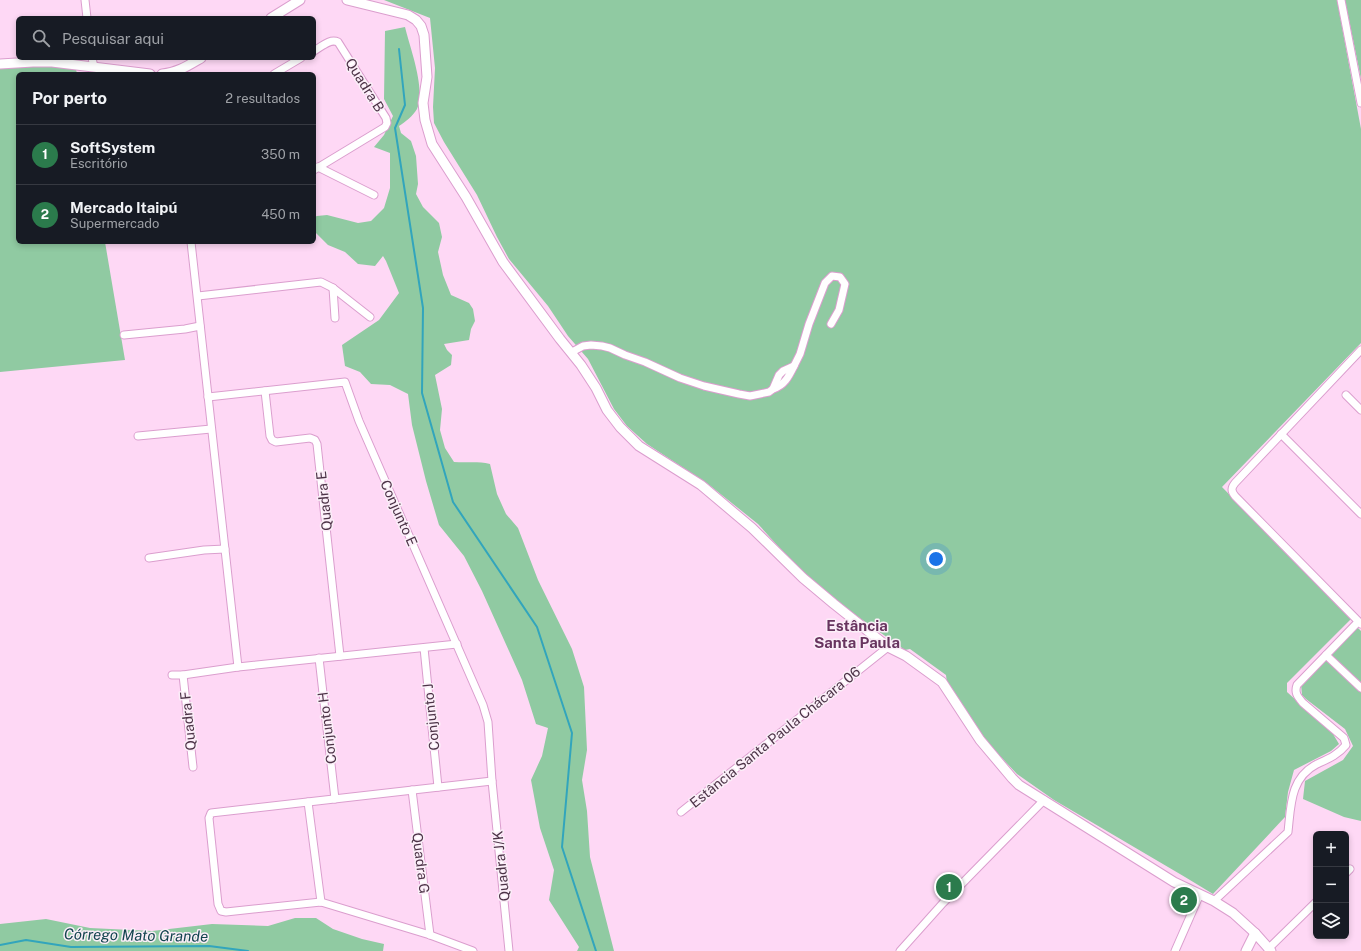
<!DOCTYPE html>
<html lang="pt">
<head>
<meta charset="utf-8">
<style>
  body { margin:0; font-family:"Public Sans",sans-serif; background:#242831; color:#f1f3f6 }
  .controls { position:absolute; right:12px; bottom:12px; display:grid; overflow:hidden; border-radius:6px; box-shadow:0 2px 6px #0003 }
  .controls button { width:36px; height:36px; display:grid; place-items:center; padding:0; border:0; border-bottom:1px solid #363941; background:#171b24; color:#f1f3f6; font:20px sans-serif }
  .you { position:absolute; left:936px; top:559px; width:14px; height:14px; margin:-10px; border:3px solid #fff; border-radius:50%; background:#1a73e8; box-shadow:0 0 0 6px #1a73e833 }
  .badge { display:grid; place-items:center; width:26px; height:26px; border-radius:50%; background:#2b7b4c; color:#fff; font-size:13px; font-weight:700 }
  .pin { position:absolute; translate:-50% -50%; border:2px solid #fff; box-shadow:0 1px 4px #0006 }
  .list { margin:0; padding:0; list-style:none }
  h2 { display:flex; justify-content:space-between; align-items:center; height:52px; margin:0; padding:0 16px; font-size:17px }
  h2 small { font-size:13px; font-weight:400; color:#9ea1a6 }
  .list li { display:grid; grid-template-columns:26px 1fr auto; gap:12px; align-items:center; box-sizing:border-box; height:60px; padding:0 16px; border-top:1px solid #363941 }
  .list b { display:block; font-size:15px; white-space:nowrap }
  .list p { margin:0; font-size:13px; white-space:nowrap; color:#9ea1a6 }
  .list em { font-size:13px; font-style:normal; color:#9ea1a6 }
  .icon { flex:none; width:22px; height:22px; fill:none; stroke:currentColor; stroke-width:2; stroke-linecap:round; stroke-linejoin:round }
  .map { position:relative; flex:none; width:1361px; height:951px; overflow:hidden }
  .search { position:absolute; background:#171b24; box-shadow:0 2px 6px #0003; left:16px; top:16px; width:300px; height:44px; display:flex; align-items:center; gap:10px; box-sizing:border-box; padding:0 14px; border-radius:6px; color:#9ea1a6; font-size:15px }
  .panel { position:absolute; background:#171b24; box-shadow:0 2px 6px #0003; left:16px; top:72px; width:300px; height:172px; border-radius:6px }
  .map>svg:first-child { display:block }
  .green { fill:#90caa2 }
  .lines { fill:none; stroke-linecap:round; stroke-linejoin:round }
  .stream { stroke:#32a5bc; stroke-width:2 }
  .minor-casing { stroke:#db9ece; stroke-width:9 }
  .tertiary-casing { stroke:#db9ece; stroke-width:11 }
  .minor { stroke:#fff; stroke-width:7 }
  .tertiary { stroke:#fff; stroke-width:9 }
  .labels { text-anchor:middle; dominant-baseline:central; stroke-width:3; stroke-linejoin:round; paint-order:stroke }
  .street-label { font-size:14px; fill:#4c3347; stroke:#fbeef8 }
  .neighbourhood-label { font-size:15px; font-weight:bold; fill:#68345f; stroke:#fbeef8 }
  .water-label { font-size:15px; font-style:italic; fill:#13444e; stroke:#fbeef8 }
</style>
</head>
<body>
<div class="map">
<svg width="1361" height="951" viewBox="0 0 1361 951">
  <rect width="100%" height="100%" fill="#fed8f5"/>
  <!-- green -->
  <g class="green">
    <polygon points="384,0 1337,0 1361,129 1361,343 1222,487 1351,619 1287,683 1287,692 1333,734 1339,744 1331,751 1294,770 1288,792 1285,817 1213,894 1185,877 1054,800 1017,774 986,741 947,683 946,675 910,649 905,650 830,597 808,579 758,524 708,484 647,444 627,426 614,409 588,359 568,336 548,306 509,259 497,237 477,195 444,142 434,123 433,107 435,68 430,18"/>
    <polygon points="1345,0 1361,0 1361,79"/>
    <path d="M405,27C410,48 426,89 417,109C413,116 405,122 399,126L401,133L411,141L416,156L418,184L416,194L423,207L439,223L442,237L438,252L443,275L451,295L469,303L473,309L475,321L471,329L469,340L444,344L447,350L452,355L451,365L435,375L442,409L440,430L445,448L454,462C467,463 478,461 490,464L497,494L506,514L518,528L538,580L572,649L584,687L587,750L582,780L587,811L590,857L614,951H577L579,947L549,900L554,870L540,828L531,780L542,756L548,728L536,724L522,680L482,591L464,556L439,525L426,481L412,425L408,394L390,385L371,384L360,372L345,366L342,345L379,320L399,293L386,261L383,256L375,266L358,264L345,252L328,245L314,231V217L317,216L327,215L358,223L371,221L384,208L390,188V153L374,147L384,135L393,116L384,99L385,31Z"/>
    <polygon points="75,64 77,74 18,74 18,242 105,242 125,360 0,372 0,69"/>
    <polygon points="1357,627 1361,631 1361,821 1344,817 1303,799 1305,781 1343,760 1353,746 1345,729 1306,699 1302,695 1301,684"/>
    <polygon points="295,918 316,918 333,929 362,939 384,944 383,951 0,951 0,924 46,919 90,928 152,931 212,924 268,926"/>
  </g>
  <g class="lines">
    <!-- stream -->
    <g class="stream">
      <polyline points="399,49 405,105 395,128 423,308 422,393 453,502 537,627 572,733 562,847 596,951"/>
      <polyline points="0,945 26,940 71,947 209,946 248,951"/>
    </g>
    <defs>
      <g id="minor">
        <polyline points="85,0 87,18"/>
        <polyline points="1341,0 1361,103"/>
        <path d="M314,51C321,47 330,38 338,42L386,118L387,123L385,127L314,170"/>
        <polyline points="92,58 94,67"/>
        <polyline points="274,74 301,58"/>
        <polyline points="318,167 374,195"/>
        <polyline points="191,242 238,667"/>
        <polyline points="333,288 335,318"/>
        <polyline points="198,296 321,282 333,288 370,317"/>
        <polyline points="124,335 185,329 200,326"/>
        <polyline points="572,352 583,346 591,345 602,346 610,348 625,355 645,362 680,378 704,386 739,394 750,396 769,392 773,389 779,375 783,371 794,366 800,354 809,324 825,283 832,276 840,277 845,284 839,310 831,324"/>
        <path d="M773,389C785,385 789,376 794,366"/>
        <polyline points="265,391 270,436 272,440 276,442 310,438 315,440 317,444 340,656"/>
        <polyline points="1346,395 1361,410"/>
        <polyline points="208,397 345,382 359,421 483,705 488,722 492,781 509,951"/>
        <polyline points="1281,434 1361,514"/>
        <polyline points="138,436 211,429"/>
        <polyline points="149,558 204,550 225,549"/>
        <path d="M1361,624L1235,496C1231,491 1231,488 1235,483L1361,350"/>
        <polyline points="424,648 438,787"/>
        <polyline points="1326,655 1361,688"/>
        <polyline points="319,658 335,799"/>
        <polyline points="172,675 183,675 238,667 457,644"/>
        <polyline points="183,675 193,767"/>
        <polyline points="412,790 430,935"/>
        <polyline points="308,802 321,902"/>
        <polyline points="681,812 888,647"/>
        <polyline points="1346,873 1350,869"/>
        <path d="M1214,901L1288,832C1291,805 1290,778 1317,764C1328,759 1338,755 1346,745L1344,738L1303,703C1298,697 1294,693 1297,685L1358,622"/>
        <polyline points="1268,949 1316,902"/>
        <polyline points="473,951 430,935 321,902 226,912 221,911 218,904 209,818 211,813 492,781"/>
        <polyline points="900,951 943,903 1044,800"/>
        <polyline points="1175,951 1200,894"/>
      </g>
      <g id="tertiary">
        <polyline points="347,0 408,15 416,20 421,26 424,35 427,77 423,103 425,120 432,144 466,197 503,262 560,339 581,365 596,388 607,410 620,427 639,446 701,485 752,528 803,578 834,604 888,647 906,656 942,682 980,740 1012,778 1019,785 1174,882 1214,901 1233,913 1255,933 1271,951"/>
        <polyline points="271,18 300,0"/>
        <polyline points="0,64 33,62 52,62 150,74"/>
        <path d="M162,74C177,73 189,65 201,58"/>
        <polyline points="1246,951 1255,933"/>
      </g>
    </defs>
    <!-- minor casing -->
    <use href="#minor" class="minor-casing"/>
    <!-- tertiary casing -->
    <use href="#tertiary" class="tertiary-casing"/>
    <!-- minor -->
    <use href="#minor" class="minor"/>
    <!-- tertiary -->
    <use href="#tertiary" class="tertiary"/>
  </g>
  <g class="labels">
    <!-- street labels -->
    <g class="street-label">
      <text transform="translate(365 85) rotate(58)">Quadra B</text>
      <text transform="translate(324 501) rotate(-96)">Quadra E</text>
      <text transform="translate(399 513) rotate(66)">Conjunto E</text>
      <text transform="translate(431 717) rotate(-96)">Conjunto J</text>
      <text transform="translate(188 721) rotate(-96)">Quadra F</text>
      <text transform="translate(327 728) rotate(-97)">Conjunto H</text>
      <text transform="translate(775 737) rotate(-39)">Estância Santa Paula Chácara 06</text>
      <text transform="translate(421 863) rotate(83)">Quadra G</text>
      <text transform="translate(501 866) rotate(-96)">Quadra J/K</text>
    </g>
    <!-- neighbourhood labels -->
    <g class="neighbourhood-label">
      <text x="857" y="625">Estância<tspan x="857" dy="17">Santa Paula</tspan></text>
    </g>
    <!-- water labels -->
    <g class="water-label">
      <text transform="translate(136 935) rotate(1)">Córrego Mato Grande</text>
    </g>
  </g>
</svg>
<div class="controls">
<button>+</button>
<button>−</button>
<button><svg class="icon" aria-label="layers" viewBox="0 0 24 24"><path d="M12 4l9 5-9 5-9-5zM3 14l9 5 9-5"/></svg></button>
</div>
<div class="you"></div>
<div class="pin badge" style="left:949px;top:887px">1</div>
<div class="pin badge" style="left:1184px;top:900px">2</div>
<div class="search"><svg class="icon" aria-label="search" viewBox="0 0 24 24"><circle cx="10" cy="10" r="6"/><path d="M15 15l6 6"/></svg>Pesquisar aqui</div>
<section class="panel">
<h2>Por perto<small>2 resultados</small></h2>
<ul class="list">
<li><span class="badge">1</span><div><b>SoftSystem</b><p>Escritório</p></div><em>350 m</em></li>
<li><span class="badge">2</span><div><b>Mercado Itaipú</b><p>Supermercado</p></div><em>450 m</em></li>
</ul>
</section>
</div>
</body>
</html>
